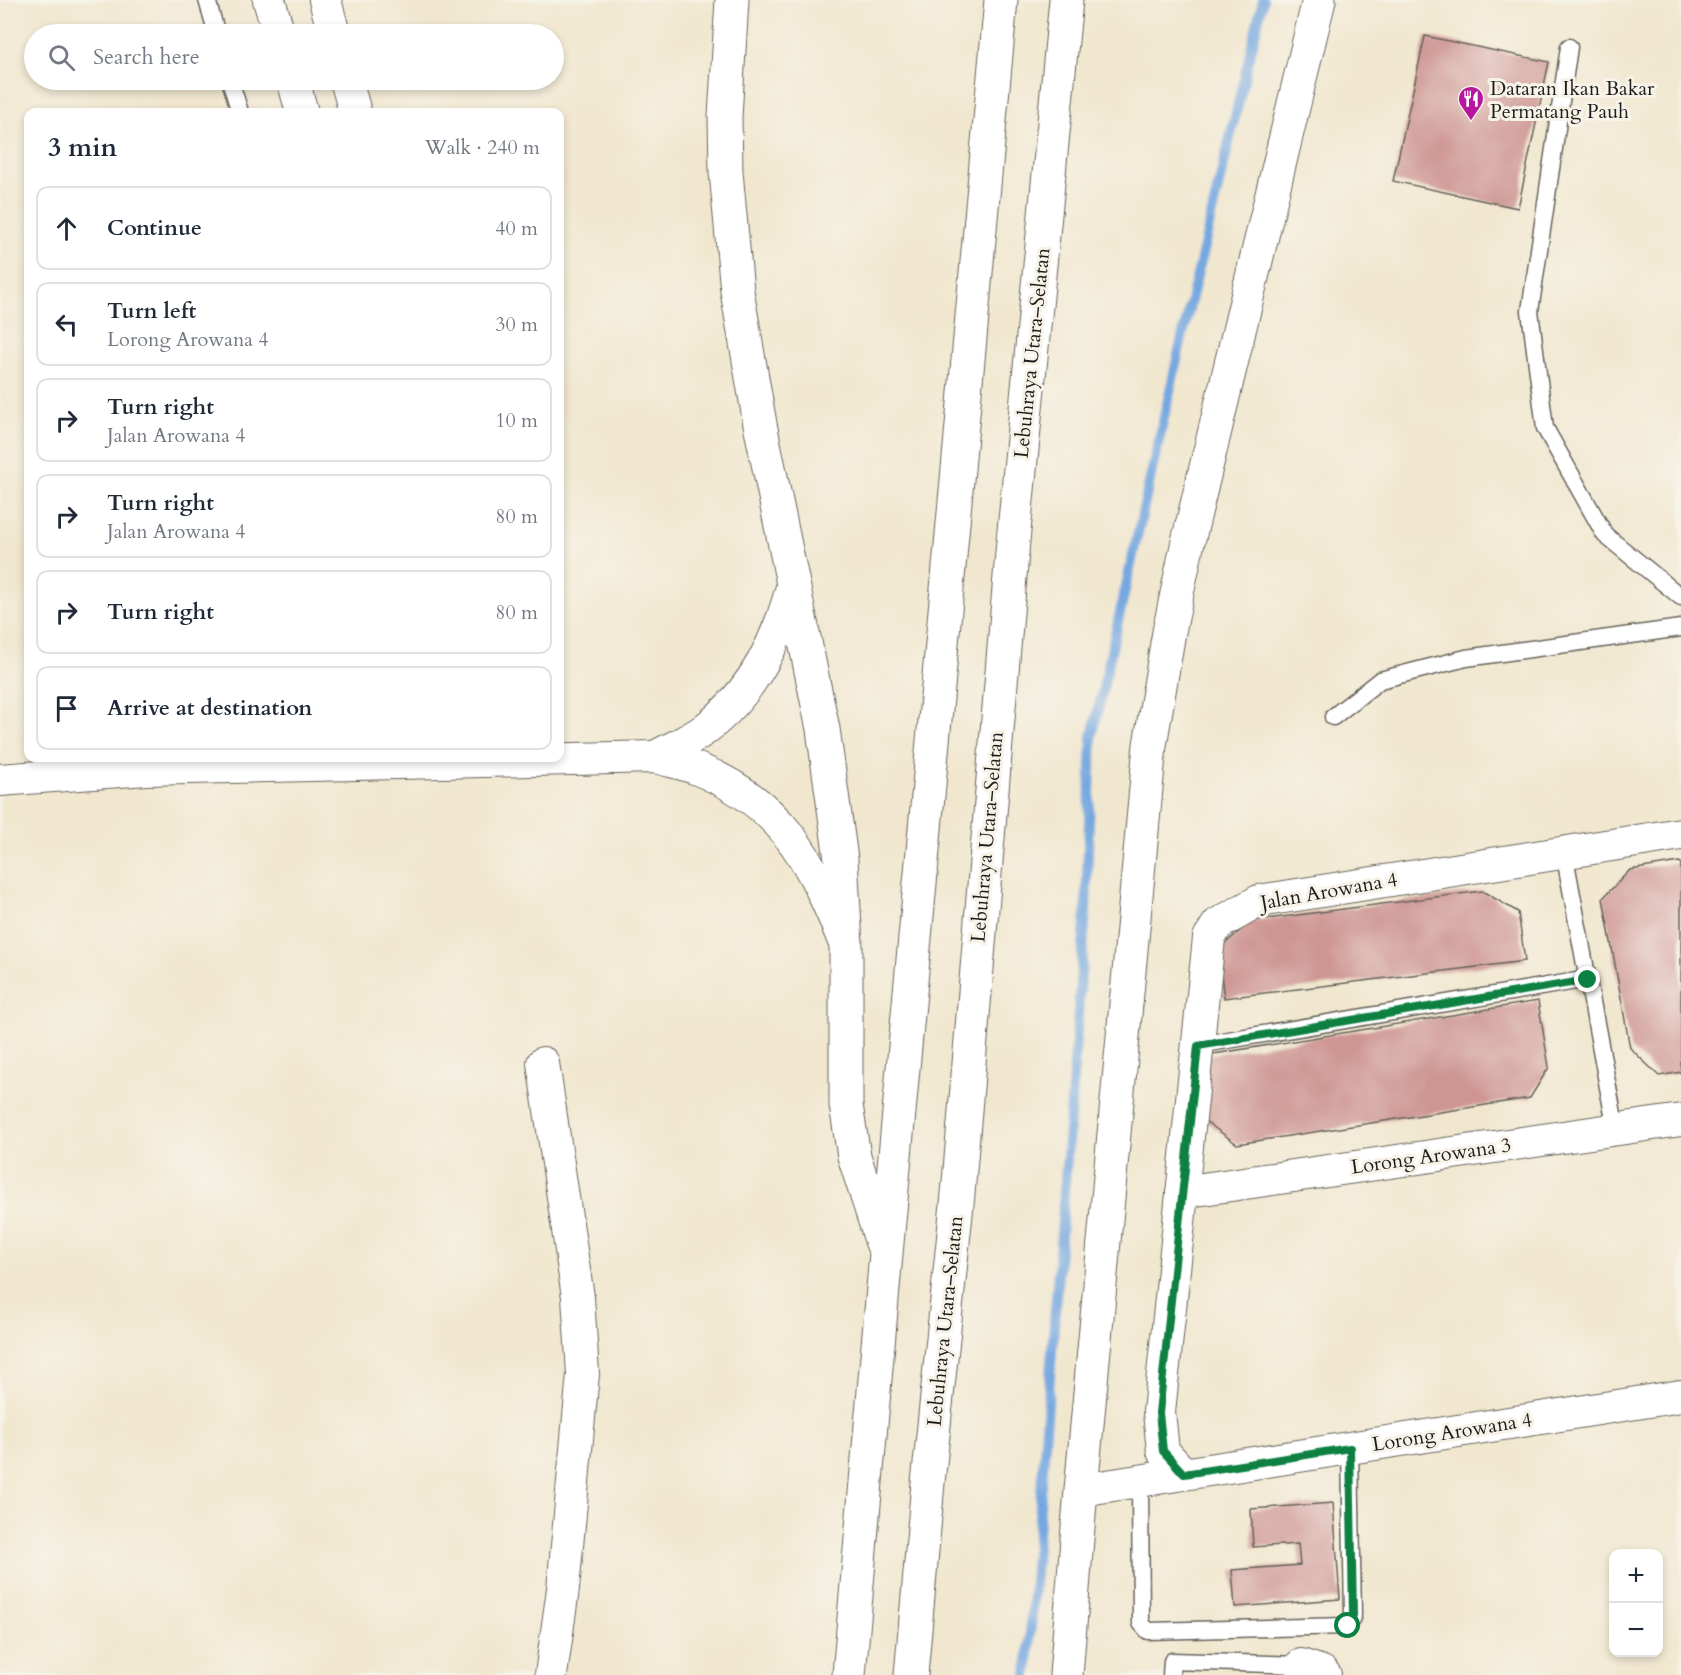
<!DOCTYPE html>
<html lang="en">
<head>
<meta charset="utf-8">
<style>
  body { margin:0; font-family:Cardo,serif; background:#f6f6f7; color:#1f2937 }
  .controls { position:absolute; right:18px; bottom:18px; display:grid; overflow:hidden; border-radius:12px; box-shadow:0 3px 9px #0003 }
  .controls button { width:54px; height:54px; display:grid; place-items:center; padding:0; border:0; border-bottom:2px solid #e0e1e3; background:#fff; color:#1f2937; font:30px sans-serif }
  .stop { position:absolute; width:18px; height:18px; margin:-14px; border:4px solid #0b8043; border-radius:50%; background:#fff }
  .stop.end { background:#0b8043; border-color:#fff; box-shadow:0 2px 6px #0008 }
  .list { margin:0; padding:0; list-style:none }
  h2 { display:flex; justify-content:space-between; align-items:center; height:78px; margin:0; padding:0 24px; font-size:26px }
  h2 small { font-size:20px; font-weight:400; color:#747a83 }
  .list li { display:grid; grid-template-columns:39px 1fr auto; gap:18px; align-items:center; box-sizing:border-box; height:84px; margin:0 12px 12px; padding:0 12px; border:2px solid #e0e1e3; border-radius:12px }
  .list b { display:block; font-size:22px; white-space:nowrap }
  .list p { margin:0; font-size:20px; white-space:nowrap; color:#747a83 }
  .list em { font-size:20px; font-style:normal; color:#747a83 }
  .icon { flex:none; width:33px; height:33px; fill:none; stroke:currentColor; stroke-width:2; stroke-linecap:round; stroke-linejoin:round }
  .map { position:relative; flex:none; width:1681px; height:1675px; overflow:hidden }
  .search { position:absolute; background:#fff; box-shadow:0 3px 9px #0003; left:24px; top:24px; width:540px; height:66px; display:flex; align-items:center; gap:15px; box-sizing:border-box; padding:0 21px; border-radius:33px; color:#747a83; font-size:22px }
  .panel { position:absolute; background:#fff; box-shadow:0 3px 9px #0003; left:24px; top:108px; width:540px; height:654px; border-radius:12px }
  .map>svg:first-child { display:block }
  .lines { fill:none; stroke-linecap:round; stroke-linejoin:round }
  .stream { stroke:#74a7e0; stroke-width:10 }
  .building { fill:#ce9593 }
  .lane-casing { stroke:#67635b; stroke-width:19 }
  .street-casing { stroke:#67635b; stroke-width:34 }
  .highway-casing { stroke:#67635b; stroke-width:35 }
  .lane { stroke:#fff; stroke-width:16 }
  .street { stroke:#fff; stroke-width:32 }
  .highway { stroke:#fff; stroke-width:33 }
  .route { stroke:#0b8043; stroke-width:8 }
  .labels { text-anchor:middle; dominant-baseline:central; stroke-width:6; stroke-linejoin:round; paint-order:stroke }
  .poi-label { font-size:20px; fill:#1c1c1c; stroke:#f7f3e8; text-anchor:start }
  .street-label { font-size:20px; fill:#1c1c1c; stroke:#f7f3e8 }
</style>
</head>
<body>
<div class="map">
<svg width="1681" height="1675" viewBox="0 0 1681 1675">
  <rect width="100%" height="100%" fill="#f7f3e8"/>
  <filter id="ink" filterUnits="userSpaceOnUse"><feTurbulence type="fractalNoise" baseFrequency=".0167" numOctaves="2"/><feDisplacementMap in="SourceGraphic" scale="12" xChannelSelector="R" yChannelSelector="G"/><feConvolveMatrix kernelMatrix="1 2 1 2 8 2 1 2 1" color-interpolation-filters="sRGB"/></filter>
  <filter id="wash" filterUnits="userSpaceOnUse"><feTurbulence type="fractalNoise" baseFrequency=".008" numOctaves="4" result="noise"/><feDisplacementMap in="SourceGraphic" scale="24" xChannelSelector="R" yChannelSelector="G"/><feGaussianBlur stdDeviation="1.35" result="paint"/><feColorMatrix in="noise" values="0 0 0 0 0 0 0 0 0 0 0 0 0 0 0 0 0 1.4 0 .05"/><feComposite in="paint" operator="in"/></filter>
  <g filter="url(#wash)">
    <rect width="100%" height="100%" fill="#f1e7cf"/>
    <g class="lines">
      <!-- stream -->
      <polyline class="stream" points="1027,1675 1086,909 1092,737 1178,355 1263,0"/>
    </g>
    <g id="blocks">
      <!-- building -->
      <g class="building">
        <polygon points="1425,36 1549,62 1518,208 1393,181"/>
        <polygon points="1679,862 1681,863 1681,1072 1659,1076 1630,1048 1603,898 1630,870"/>
        <polygon points="1482,891 1518,912 1525,961 1224,998 1218,950 1251,921"/>
        <polygon points="1538,1001 1549,1067 1530,1098 1237,1144 1198,1116 1208,1055"/>
        <polygon points="1333,1503 1340,1599 1235,1607 1232,1570 1300,1565 1298,1544 1253,1547 1251,1509"/>
      </g>
    </g>
  </g>
  <g filter="url(#ink)">
    <use href="#blocks" fill-opacity="0" stroke="#67635b" stroke-width="1.5"/>
    <g class="lines">
      <defs>
        <g id="lane">
          <polyline points="207,0 217,34"/>
          <polyline points="1569,47 1530,311 1545,428 1605,535 1681,597"/>
          <polyline points="230,80 240,112"/>
          <polyline points="1333,717 1380,680 1466,658 1681,628"/>
          <polyline points="1564,852 1616,1130"/>
          <polyline points="1198,1045 1588,979"/>
          <polyline points="1140,1481 1141,1623 1148,1631 1348,1626 1353,1615 1350,1448"/>
          <polyline points="1171,1675 1172,1661 1301,1665"/>
        </g>
        <g id="street">
          <polyline points="269,0 279,34"/>
          <polyline points="325,0 334,34"/>
          <polyline points="293,80 302,112"/>
          <polyline points="346,80 355,112"/>
          <path d="M655,757C671,748 689,741 704,730C752,694 779,640 793,583"/>
          <path d="M0,780L146,769L655,757C669,761 683,763 695,768C782,802 810,858 843,939"/>
          <polyline points="543,1063 578,1297 583,1374 563,1589 551,1675"/>
          <polyline points="1182,1192 1681,1120"/>
          <polyline points="1184,1474 1163,1451 1159,1412 1209,938 1218,924 1259,901 1681,834"/>
          <polyline points="1081,1490 1681,1396"/>
          <polyline points="1301,1665 1322,1672 1325,1675"/>
        </g>
        <g id="highway">
          <polyline points="732,0 725,117 726,172 737,291 760,424 823,729 841,859 846,945 846,1105 854,1156 882,1243"/>
          <polyline points="849,1675 886,1254 1001,0"/>
          <polyline points="911,1675 928,1483 958,1194 1013,541 1066,0"/>
          <polyline points="1066,1675 1081,1490 1150,745 1169,632 1187,546 1319,0"/>
        </g>
      </defs>
      <!-- lane casing -->
      <use href="#lane" class="lane-casing"/>
      <!-- street casing -->
      <use href="#street" class="street-casing"/>
      <!-- highway casing -->
      <use href="#highway" class="highway-casing"/>
      <!-- lane -->
      <use href="#lane" class="lane"/>
      <!-- street -->
      <use href="#street" class="street"/>
      <!-- highway -->
      <use href="#highway" class="highway"/>
    </g>
  </g>
  <g class="lines" filter="url(#ink)">
    <!-- route -->
    <polyline class="route" points="1348,1626 1353,1615 1350,1448 1184,1474 1163,1451 1159,1413 1198,1046 1588,980"/>
  </g>
  <!-- icons -->
  <defs>
    <symbol id="restaurant-pin" viewBox="-11 -11 22 30"><path d="M0 17L-7.5 6A9.5 9.5 0 1 1 7.5 6Z" fill="#b5179e" stroke="#f7f3e8"/><path d="M-5-6h1v4h1v-4h1v4h1v-4h1v5L-1.5 .5V6h-2V.5L-5-1ZM5-6V6H3V1.5H1.5Q1.5-4 5-6Z" fill="#fff"/></symbol>
  </defs>
  <g fill-rule="evenodd">
    <use href="#restaurant-pin" x="1456" y="84" width="30" height="40"/>
  </g>
  <g class="labels">
    <!-- poi labels -->
    <g class="poi-label">
      <text x="1490" y="88">Dataran Ikan Bakar<tspan x="1490" dy="23">Permatang Pauh</tspan></text>
    </g>
    <!-- street labels -->
    <g class="street-label">
      <text transform="translate(1032 353) rotate(-84)">Lebuhraya Utara–Selatan</text>
      <text transform="translate(987 837) rotate(-85)">Lebuhraya Utara–Selatan</text>
      <text transform="translate(1329 891) rotate(-10)">Jalan Arowana 4</text>
      <text transform="translate(1431 1156) rotate(-8)">Lorong Arowana 3</text>
      <text transform="translate(945 1321) rotate(-84)">Lebuhraya Utara–Selatan</text>
      <text transform="translate(1452 1432) rotate(-9)">Lorong Arowana 4</text>
    </g>
  </g>
</svg>
<div class="controls">
<button>+</button>
<button>−</button>
</div>
<div class="stop" style="left:1348px;top:1626px"></div>
<div class="stop end" style="left:1588px;top:980px"></div>
<div class="search"><svg class="icon" aria-label="search" viewBox="0 0 24 24"><circle cx="10" cy="10" r="6"/><path d="M15 15l6 6"/></svg>Search here</div>
<section class="panel">
<h2>3 min<small>Walk · 240 m</small></h2>
<ul class="list">
<li><svg class="icon" aria-label="ahead" viewBox="0 0 24 24"><path d="M12 20V5M6 11l6-6 6 6"/></svg><div><b>Continue</b></div><em>40 m</em></li>
<li><svg class="icon" aria-label="left" viewBox="0 0 24 24"><path d="M17 20v-9H6M10 6l-5 5 5 5"/></svg><div><b>Turn left</b><p>Lorong Arowana 4</p></div><em>30 m</em></li>
<li><svg class="icon" aria-label="right" viewBox="0 0 24 24"><path d="M7 20v-9h11M14 6l5 5-5 5"/></svg><div><b>Turn right</b><p>Jalan Arowana 4</p></div><em>10 m</em></li>
<li><svg class="icon" aria-label="right" viewBox="0 0 24 24"><path d="M7 20v-9h11M14 6l5 5-5 5"/></svg><div><b>Turn right</b><p>Jalan Arowana 4</p></div><em>80 m</em></li>
<li><svg class="icon" aria-label="right" viewBox="0 0 24 24"><path d="M7 20v-9h11M14 6l5 5-5 5"/></svg><div><b>Turn right</b></div><em>80 m</em></li>
<li><svg class="icon" aria-label="arrive" viewBox="0 0 24 24"><path d="M6 21V4h12l-3 4 3 4H6"/></svg><div><b>Arrive at destination</b></div></li>
</ul>
</section>
</div>
</body>
</html>
